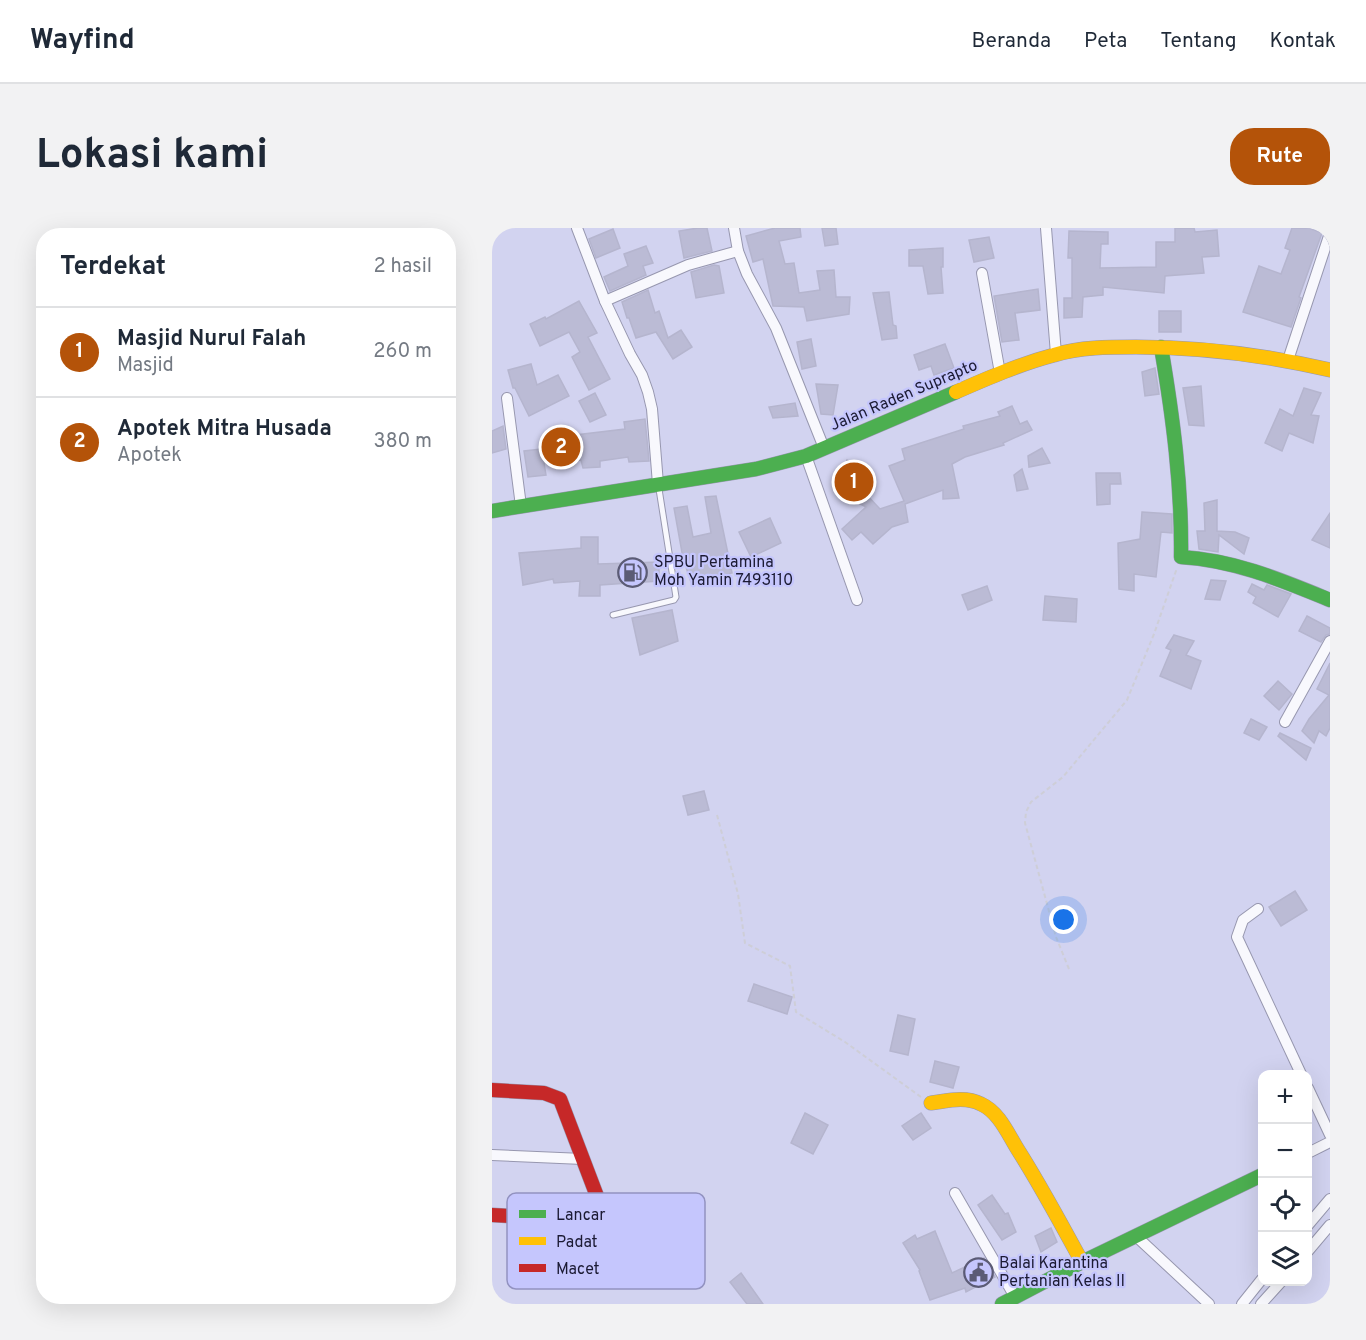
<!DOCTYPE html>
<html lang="id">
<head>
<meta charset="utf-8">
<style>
  body { margin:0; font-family:Overpass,sans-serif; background:#f2f2f3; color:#1f2937 }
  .controls { position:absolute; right:18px; bottom:18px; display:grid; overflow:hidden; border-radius:12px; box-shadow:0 6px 24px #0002 }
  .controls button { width:54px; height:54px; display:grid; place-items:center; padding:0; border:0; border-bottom:2px solid #e0e1e3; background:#fff; color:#1f2937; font:30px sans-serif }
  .you { position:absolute; left:572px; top:692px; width:21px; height:21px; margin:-15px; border:4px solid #fff; border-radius:50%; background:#1a73e8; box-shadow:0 0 0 9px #1a73e833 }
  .badge { display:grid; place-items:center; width:39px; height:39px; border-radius:50%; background:#b45309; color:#fff; font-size:20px; font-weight:700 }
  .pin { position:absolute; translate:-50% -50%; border:3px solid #fff; box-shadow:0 2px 6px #0006 }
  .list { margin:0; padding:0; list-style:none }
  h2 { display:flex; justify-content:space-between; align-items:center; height:78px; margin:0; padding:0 24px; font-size:26px }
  h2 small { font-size:20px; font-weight:400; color:#747a83 }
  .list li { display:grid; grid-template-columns:39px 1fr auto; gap:18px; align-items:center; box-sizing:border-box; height:90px; padding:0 24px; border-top:2px solid #e0e1e3 }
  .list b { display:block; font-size:22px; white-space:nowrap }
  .list p { margin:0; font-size:20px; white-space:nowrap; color:#747a83 }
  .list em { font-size:20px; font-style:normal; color:#747a83 }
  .icon { flex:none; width:33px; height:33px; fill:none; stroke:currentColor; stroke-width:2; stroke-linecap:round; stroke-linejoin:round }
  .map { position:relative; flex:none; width:838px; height:1076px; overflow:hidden; border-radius:24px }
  header { display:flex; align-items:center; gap:36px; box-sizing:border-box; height:84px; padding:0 30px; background:#fff; border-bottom:2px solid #e0e1e3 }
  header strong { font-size:28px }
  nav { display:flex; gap:33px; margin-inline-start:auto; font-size:21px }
  .intro { display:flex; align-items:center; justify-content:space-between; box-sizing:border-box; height:144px; padding:0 36px }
  h1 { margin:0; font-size:42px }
  .button { padding:15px 27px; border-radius:24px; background:#b45309; color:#fff; font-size:21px; font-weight:700 }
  main { display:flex; gap:36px; padding:0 36px }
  aside { flex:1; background:#fff; border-radius:24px; box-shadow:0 6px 24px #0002 }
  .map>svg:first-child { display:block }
  .building { fill:#bbbbd5; stroke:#b5b5ce; stroke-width:1.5 }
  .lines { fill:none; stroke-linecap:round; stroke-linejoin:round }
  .lane-casing { stroke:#9797af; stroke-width:7 }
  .street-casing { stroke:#9797af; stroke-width:12 }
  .fast-casing { stroke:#9797af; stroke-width:15 }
  .slow-casing { stroke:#9797af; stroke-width:15 }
  .jam-casing { stroke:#9797af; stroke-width:15 }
  .path { stroke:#ceced7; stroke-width:2; stroke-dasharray:4.5 3; stroke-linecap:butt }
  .lane { stroke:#f8f8fd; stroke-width:5 }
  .street { stroke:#f8f8fd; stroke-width:10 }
  .fast { stroke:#4caf50; stroke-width:14 }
  .slow { stroke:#ffc107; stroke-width:14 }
  .jam { stroke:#c62828; stroke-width:14 }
  .labels { text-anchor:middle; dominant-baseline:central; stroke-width:4.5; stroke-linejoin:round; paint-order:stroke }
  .street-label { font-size:16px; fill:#1b1a33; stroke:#c5c6fd }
  .poi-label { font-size:16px; fill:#1b1a33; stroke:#c5c6fd; text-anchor:start }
  .key { fill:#c5c6fd; stroke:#9292c0; stroke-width:1.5 }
  .key-label { font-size:16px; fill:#1b1a33 }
</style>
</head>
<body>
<header>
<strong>Wayfind</strong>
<nav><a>Beranda</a><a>Peta</a><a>Tentang</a><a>Kontak</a></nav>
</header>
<div class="intro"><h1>Lokasi kami</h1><a class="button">Rute</a></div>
<main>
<aside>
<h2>Terdekat<small>2 hasil</small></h2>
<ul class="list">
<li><span class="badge">1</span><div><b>Masjid Nurul Falah</b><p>Masjid</p></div><em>260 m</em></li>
<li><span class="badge">2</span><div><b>Apotek Mitra Husada</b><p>Apotek</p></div><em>380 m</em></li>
</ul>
</aside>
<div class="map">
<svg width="838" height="1076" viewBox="0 0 838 1076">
  <rect width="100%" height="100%" fill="#d2d3f0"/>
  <!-- building -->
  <g class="building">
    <polygon points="206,0 215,0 220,23 192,30 187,3"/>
    <polygon points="283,0 308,0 309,9 287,13 293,36 302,35 307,65 328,62 325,43 342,42 344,69 358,69 357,86 315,93 312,79 281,78 271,31 261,34 254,8"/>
    <polygon points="330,0 344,0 346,16 333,18"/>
    <polygon points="683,0 702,0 703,4 725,2 727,28 710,29 712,45 673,48 672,65 611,59 611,67 591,69 590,89 572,90 572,70 580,70 580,30 576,30 577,3 616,4 616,16 609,16 608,40 664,39 664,14 683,14"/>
    <polygon points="800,0 817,0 830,5 807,69 809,70 799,99 751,84 767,38 789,46 798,22 793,20"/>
    <polygon points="121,1 128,20 104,30 97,11"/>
    <polygon points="497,9 502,30 482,34 477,12"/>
    <polygon points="154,18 161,35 151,38 154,47 118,63 112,49 136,38 132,26"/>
    <polygon points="451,20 451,39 449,39 451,65 436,66 431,38 417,38 417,22"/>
    <polygon points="222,37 227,38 232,65 204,70 199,44"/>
    <polygon points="546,61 548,82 523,85 527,112 510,114 502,68"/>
    <polygon points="156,62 163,85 167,83 176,110 189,102 200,119 181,131 164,104 144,110 137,90 135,90 130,74"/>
    <polygon points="397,64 401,97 404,98 405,110 390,112 381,65"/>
    <polygon points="87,73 105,105 96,109 118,151 97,162 80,129 88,124 77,104 48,118 38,96 53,89 54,91"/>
    <rect x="667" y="83" width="22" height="21"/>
    <polygon points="319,111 324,138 310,141 305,114"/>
    <polygon points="453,116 462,140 442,147 439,138 427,142 422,127"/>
    <polygon points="39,136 45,157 66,147 77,168 37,188 23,160 21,160 16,142"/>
    <polygon points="663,140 667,166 653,168 650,144"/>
    <polygon points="324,156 346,157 341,187 329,186"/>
    <polygon points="709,158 712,198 697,197 691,160"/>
    <polygon points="812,160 829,165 819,187 827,188 821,215 797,205 790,223 773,215 788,181 801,188"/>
    <polygon points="103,165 114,187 98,194 87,173"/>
    <polygon points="303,175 306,188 281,190 277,179"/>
    <polygon points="520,178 528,196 535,193 540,202 511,215 512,217 473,229 460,236 467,270 451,271 451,262 413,276 416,294 400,299 381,316 369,304 360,312 350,301 374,279 344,263 355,232 380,244 372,264 388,281 412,273 397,238 413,232 410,221 472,201 471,198 508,188 506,184"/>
    <polygon points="153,191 157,233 137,234 136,229 108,233 108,239 91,240 89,232 52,235 54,247 36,249 32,223 59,220 58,210 133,201 132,194"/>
    <polygon points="11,198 14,221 0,225 0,203"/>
    <polygon points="550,220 558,235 537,239 536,228"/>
    <polygon points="530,241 536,261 525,263 522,247"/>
    <polygon points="604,245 628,245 629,256 618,256 618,276 605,277"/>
    <polygon points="224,268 240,345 199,354 191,330 182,280 195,278 201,309 219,305 213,269"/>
    <polygon points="725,272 725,303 743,304 757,310 752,326 727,307 726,324 707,321 705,303 713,303 712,275"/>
    <polygon points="650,284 680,286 680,305 669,304 664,349 642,346 642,363 627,361 626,315 648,311"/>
    <polygon points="838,285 838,320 820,312"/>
    <polygon points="278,290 289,315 259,329 247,304"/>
    <polygon points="89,309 106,309 106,336 167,334 167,353 108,357 108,368 87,368 88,353 62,355 61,351 31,357 27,325 89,320"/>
    <polygon points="719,352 734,353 728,372 713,371"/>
    <polygon points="760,356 772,362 775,357 799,366 786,389 761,375 764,369 756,364"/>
    <polygon points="495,358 500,372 476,382 470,367"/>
    <polygon points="553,368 585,371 584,394 551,392"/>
    <polygon points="180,382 186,413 148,427 140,390"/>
    <polygon points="815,388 838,400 838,406 834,407 829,414 807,403"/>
    <polygon points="682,407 702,413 694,427 709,433 699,461 668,448 679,422 674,420"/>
    <polygon points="838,435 838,500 834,508 827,503 822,515 810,503 817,491 837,467 825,461"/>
    <polygon points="786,453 800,466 787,482 772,468"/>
    <polygon points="759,491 775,499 767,512 752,505"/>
    <polygon points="788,505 819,520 814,532 786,508"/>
    <polygon points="212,563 217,582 196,587 191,568"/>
    <polygon points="803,663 815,682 789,698 777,679"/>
    <polygon points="262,756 300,769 295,786 256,773"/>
    <polygon points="406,787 423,791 416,827 398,823"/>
    <polygon points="443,833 467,839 461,860 438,854"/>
    <polygon points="313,885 336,897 321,926 299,915"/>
    <polygon points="429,885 439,900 421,912 410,898"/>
    <polygon points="500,967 513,986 516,985 524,1004 510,1012 486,977"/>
    <polygon points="559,1000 565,1014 549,1024 543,1008"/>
    <polygon points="443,1003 460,1045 492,1030 503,1049 474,1064 473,1060 438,1072 427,1043 428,1042 411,1015 423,1007 425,1011"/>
    <polygon points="249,1045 271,1076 255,1076 238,1054"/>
  </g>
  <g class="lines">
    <defs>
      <polyline id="lane" points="121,387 182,372 184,369 167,261"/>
      <g id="street">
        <polyline points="85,0 113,73 196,37 246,23"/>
        <polyline points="242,0 246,23 255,46 284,100 332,220"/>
        <polyline points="554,0 564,126"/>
        <polyline points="490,45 508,145"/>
        <polyline points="113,73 138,126 150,147 156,164 160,181 166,256"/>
        <polyline points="796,132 838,5"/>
        <polyline points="15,170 29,278"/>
        <polyline points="314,228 365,372"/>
        <polyline points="793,494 838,413"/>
        <polyline points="766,681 751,692 745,709 809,846"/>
        <polyline points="816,860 838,907"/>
        <polyline points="816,925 838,914"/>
        <polyline points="0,927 91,931"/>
        <polyline points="463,965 523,1069"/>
        <polyline points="816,997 838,971"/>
        <polyline points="645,1009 717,1076"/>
        <polyline points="816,1023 838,997"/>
        <polyline points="750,1076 770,1051"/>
        <polyline points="769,1076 789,1054"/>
      </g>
      <g id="fast">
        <path d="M669,119C681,189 690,258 689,329C742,332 789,352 838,372"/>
        <polyline points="0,283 264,241 314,228 464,164"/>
        <polyline points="510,1076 590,1034 770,947"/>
      </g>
      <g id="slow">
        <path d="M464,164C496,150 528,136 562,127C588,119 617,119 644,119C709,119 774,127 838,142"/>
        <path d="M439,875C455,873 473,868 489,876C507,884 516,906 526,922C549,958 569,996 590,1034"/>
      </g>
      <polyline id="jam" points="0,862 52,865 68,871 111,984 111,993 0,987"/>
    </defs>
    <!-- lane casing -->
    <use href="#lane" class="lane-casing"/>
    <!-- street casing -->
    <use href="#street" class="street-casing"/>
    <!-- fast casing -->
    <use href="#fast" class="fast-casing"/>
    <!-- slow casing -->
    <use href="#slow" class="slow-casing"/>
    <!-- jam casing -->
    <use href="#jam" class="jam-casing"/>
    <!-- path -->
    <g class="path">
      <polyline points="225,587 246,666 253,715 298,738 304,784 353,814 429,869"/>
      <polyline points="577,741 564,709 533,595 534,584 539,574 571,549 635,472 662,406 685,340"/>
    </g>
    <!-- lane -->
    <use href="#lane" class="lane"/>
    <!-- street -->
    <use href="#street" class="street"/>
    <!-- fast -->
    <use href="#fast" class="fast"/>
    <!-- slow -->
    <use href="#slow" class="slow"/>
    <!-- jam -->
    <use href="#jam" class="jam"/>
  </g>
  <!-- icons -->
  <defs>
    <symbol id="fuel-ring" viewBox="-11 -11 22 22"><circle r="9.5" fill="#c5c6fd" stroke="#5b5b75" stroke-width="1.5"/><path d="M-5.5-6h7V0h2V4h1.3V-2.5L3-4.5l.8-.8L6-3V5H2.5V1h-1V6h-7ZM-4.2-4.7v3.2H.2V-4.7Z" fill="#5b5b75"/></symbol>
    <symbol id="civic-ring" viewBox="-11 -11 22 22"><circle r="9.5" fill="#c5c6fd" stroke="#5b5b75" stroke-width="1.5"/><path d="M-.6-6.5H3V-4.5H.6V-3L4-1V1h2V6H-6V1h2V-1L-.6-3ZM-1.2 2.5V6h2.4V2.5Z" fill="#5b5b75"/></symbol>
  </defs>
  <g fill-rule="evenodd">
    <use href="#fuel-ring" x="124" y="328" width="33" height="33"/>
    <use href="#civic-ring" x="470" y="1028" width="33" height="33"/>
  </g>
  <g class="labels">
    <!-- street labels -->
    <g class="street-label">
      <text transform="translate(412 168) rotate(-23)">Jalan Raden Suprapto</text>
    </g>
    <!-- poi labels -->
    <g class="poi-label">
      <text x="162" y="335">SPBU Pertamina<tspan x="162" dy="18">Moh Yamin 7493110</tspan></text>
      <text x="507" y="1036">Balai Karantina<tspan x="507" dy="18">Pertanian Kelas II</tspan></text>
    </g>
  </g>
  <!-- legend -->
  <rect x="15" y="965" width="198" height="96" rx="9" class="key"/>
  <rect x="27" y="982" width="27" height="8" fill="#4caf50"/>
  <rect x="27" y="1009" width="27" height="8" fill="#ffc107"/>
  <rect x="27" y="1036" width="27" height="8" fill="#c62828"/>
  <g class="key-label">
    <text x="64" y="992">Lancar</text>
    <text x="64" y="1019">Padat</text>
    <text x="64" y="1046">Macet</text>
  </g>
</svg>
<div class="controls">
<button>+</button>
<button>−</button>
<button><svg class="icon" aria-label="locate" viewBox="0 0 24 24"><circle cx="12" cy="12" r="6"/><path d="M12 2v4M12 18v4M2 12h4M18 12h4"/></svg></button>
<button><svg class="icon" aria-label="layers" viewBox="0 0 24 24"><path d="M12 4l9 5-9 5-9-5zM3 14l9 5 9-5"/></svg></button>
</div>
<div class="you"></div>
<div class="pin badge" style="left:362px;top:254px">1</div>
<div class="pin badge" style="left:69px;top:219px">2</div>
</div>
</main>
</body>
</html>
